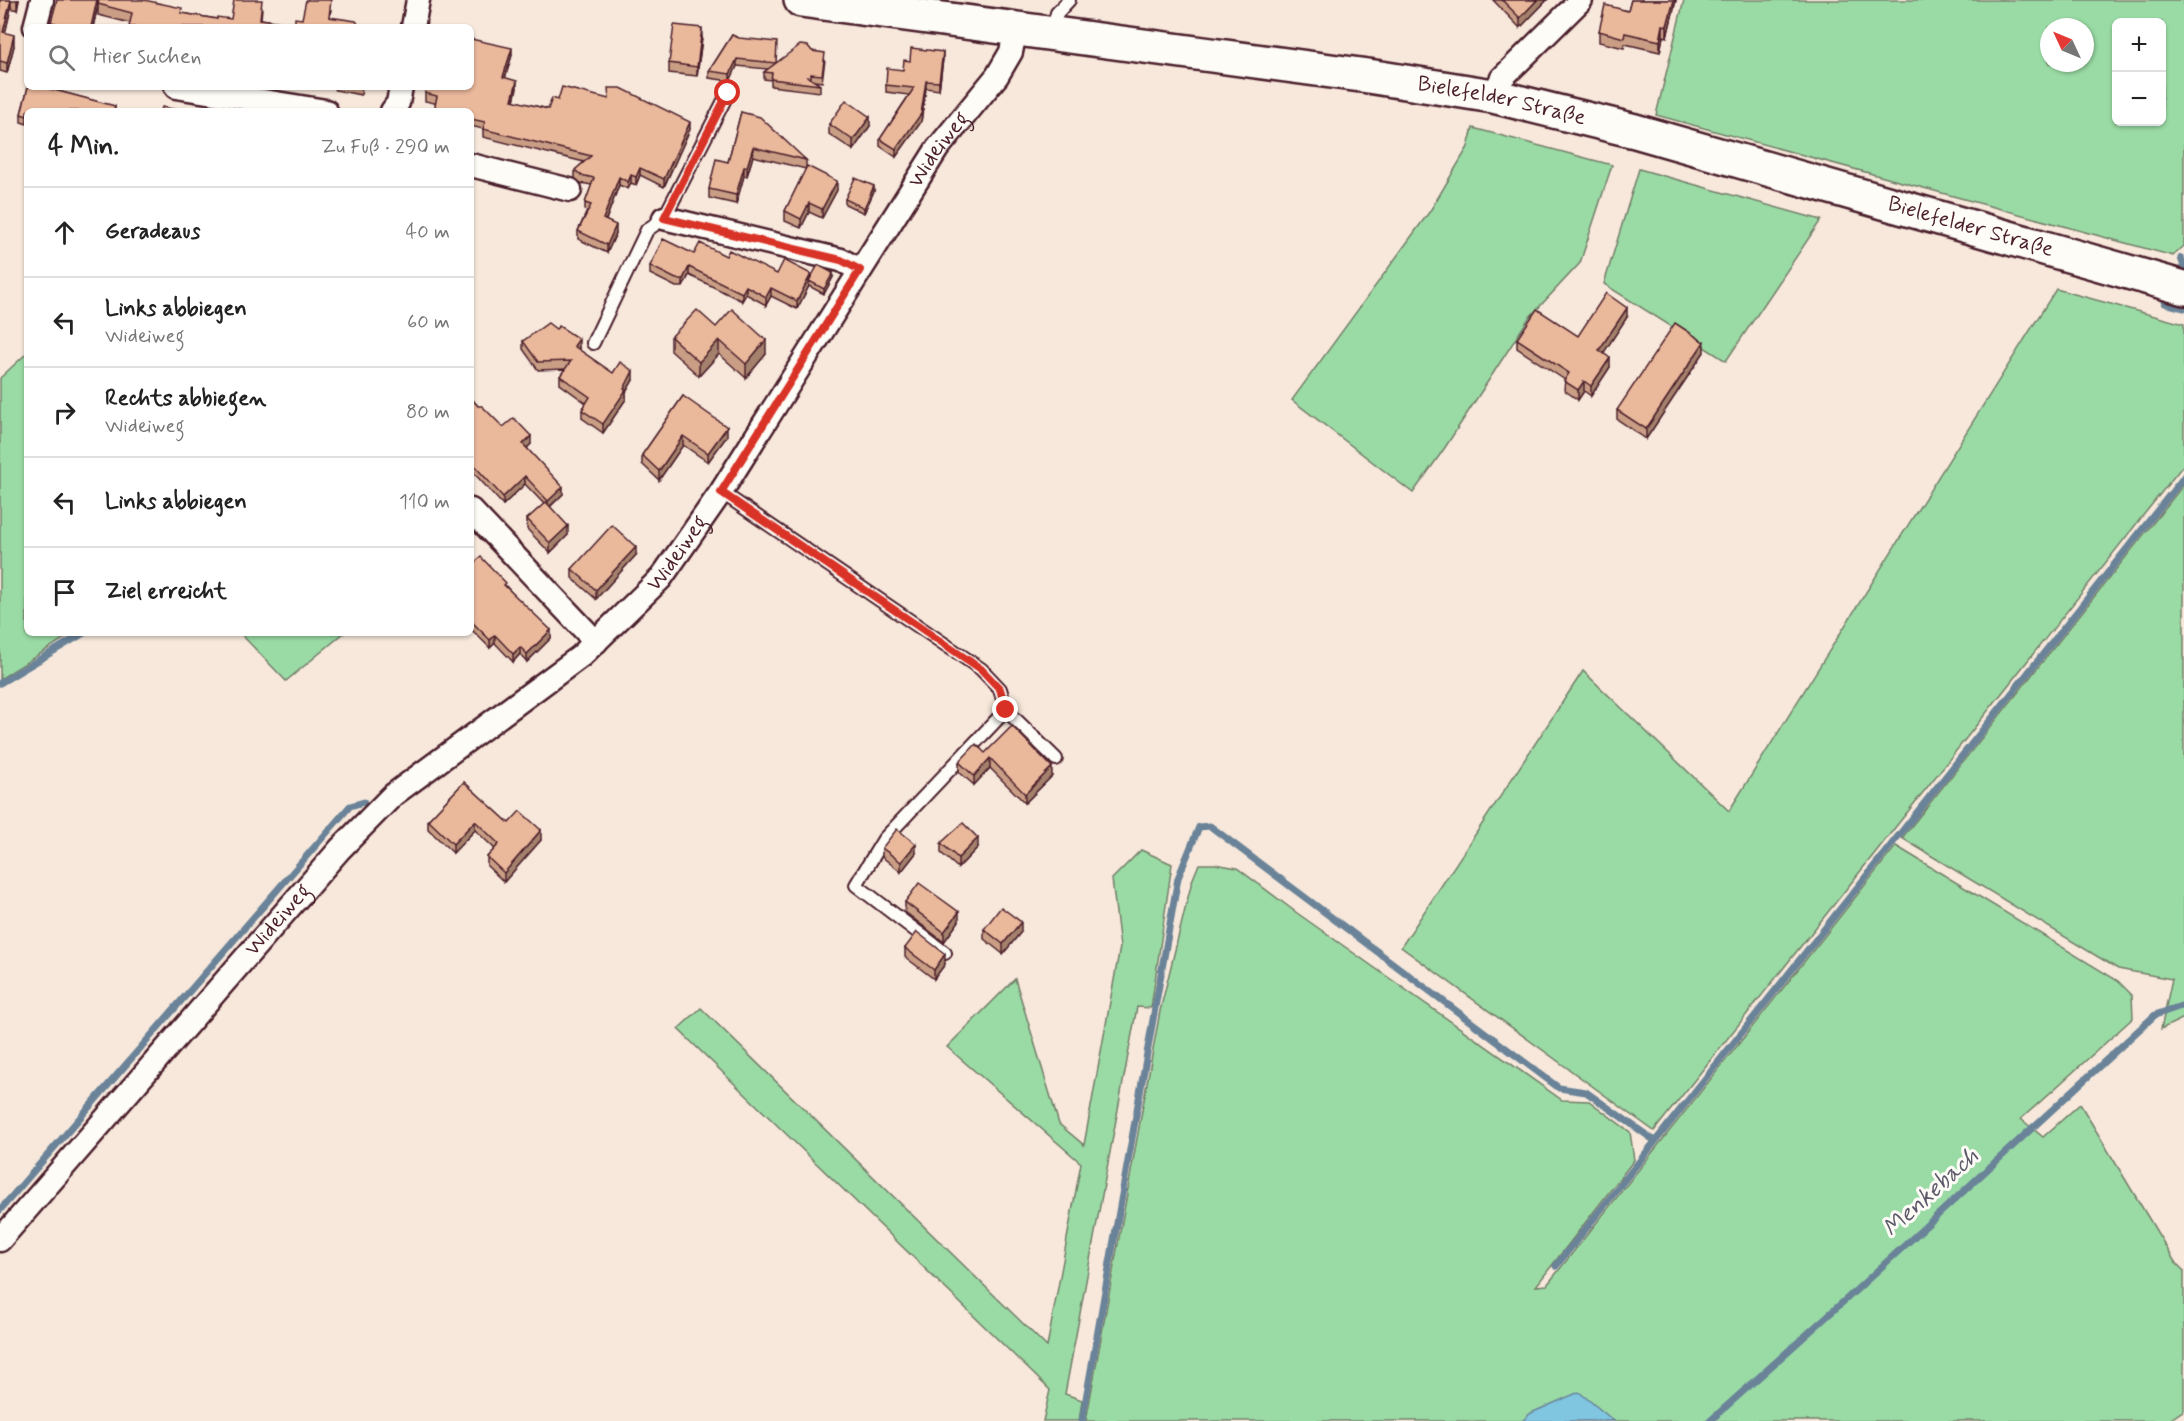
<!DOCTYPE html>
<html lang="de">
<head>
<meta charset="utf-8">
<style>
  body { margin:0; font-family:Mynerve,sans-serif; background:#f2f2f2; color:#222 }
  .controls { position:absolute; right:18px; top:18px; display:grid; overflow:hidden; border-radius:9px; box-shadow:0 2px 4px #0004 }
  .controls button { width:54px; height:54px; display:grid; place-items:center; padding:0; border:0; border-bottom:2px solid #e0e0e0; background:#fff; color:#222; font:30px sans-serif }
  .compass { position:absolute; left:2040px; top:18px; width:54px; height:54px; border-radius:50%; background:#fff; box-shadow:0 2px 4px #0004; rotate:314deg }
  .stop { position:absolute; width:18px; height:18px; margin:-14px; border:4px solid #d93025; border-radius:50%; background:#fff }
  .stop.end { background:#d93025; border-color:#fff; box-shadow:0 2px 6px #0008 }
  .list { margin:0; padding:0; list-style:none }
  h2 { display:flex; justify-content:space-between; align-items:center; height:78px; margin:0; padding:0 24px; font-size:26px }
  h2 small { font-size:20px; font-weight:400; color:#767676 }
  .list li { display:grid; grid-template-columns:39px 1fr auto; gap:18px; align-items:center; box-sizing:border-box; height:90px; padding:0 24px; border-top:2px solid #e0e0e0 }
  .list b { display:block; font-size:22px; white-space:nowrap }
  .list p { margin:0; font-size:20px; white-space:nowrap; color:#767676 }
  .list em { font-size:20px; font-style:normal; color:#767676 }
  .icon { flex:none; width:33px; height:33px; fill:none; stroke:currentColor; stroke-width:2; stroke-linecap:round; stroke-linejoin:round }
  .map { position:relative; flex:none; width:2184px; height:1421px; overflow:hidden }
  .search { position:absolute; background:#fff; box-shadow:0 2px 4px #0004; left:24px; top:24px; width:450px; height:66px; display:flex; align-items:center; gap:15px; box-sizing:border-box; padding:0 21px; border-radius:9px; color:#767676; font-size:22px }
  .panel { position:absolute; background:#fff; box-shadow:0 2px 4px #0004; left:24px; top:108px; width:450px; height:528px; border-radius:9px }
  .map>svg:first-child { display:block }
  .green { fill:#9adba5; stroke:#727d68; stroke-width:1.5; fill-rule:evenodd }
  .water { fill:#80c6e1; stroke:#6a8398; stroke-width:1.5 }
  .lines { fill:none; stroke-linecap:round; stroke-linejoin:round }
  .stream { stroke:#6a8398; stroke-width:7 }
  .lane-casing { stroke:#4a1f2b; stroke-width:16 }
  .street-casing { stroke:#4a1f2b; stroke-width:27 }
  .secondary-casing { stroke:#4a1f2b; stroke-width:38 }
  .lane { stroke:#fdfcf7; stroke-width:12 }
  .street { stroke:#fdfcf7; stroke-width:22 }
  .secondary { stroke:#fdfcf7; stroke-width:33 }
  .wall { fill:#c99e85; stroke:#4a1f2b; stroke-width:1.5 }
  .shaded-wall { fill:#a4816c; stroke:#4a1f2b; stroke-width:1.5 }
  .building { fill:#eab89b; stroke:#4a1f2b; stroke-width:1.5 }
  .route { stroke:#d93025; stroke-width:8 }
  .labels { text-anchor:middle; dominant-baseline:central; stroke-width:6; stroke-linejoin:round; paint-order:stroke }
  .street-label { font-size:22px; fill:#4a1f2b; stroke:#fdfcf7 }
  .water-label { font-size:24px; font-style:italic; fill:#5d596b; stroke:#fdfcf7 }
</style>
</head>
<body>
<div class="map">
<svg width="2184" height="1421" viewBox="0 0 2184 1421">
  <rect width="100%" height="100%" fill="#f7e8db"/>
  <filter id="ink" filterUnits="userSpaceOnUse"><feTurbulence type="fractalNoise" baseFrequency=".0167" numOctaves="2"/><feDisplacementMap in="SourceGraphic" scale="12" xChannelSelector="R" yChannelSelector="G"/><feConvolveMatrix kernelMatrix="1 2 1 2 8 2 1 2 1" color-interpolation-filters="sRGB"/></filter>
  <g filter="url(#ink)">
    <!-- green -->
    <g class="green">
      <path d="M1684,0H2184V246L2173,256L1656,115ZM2116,22H2162V122H2116ZM2049,27H2085V63H2049Z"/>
      <polygon points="1473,128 1612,165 1580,263 1529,318 1444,449 1413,493 1292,400 1430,211 1468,147"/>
      <polygon points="1639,169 1821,220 1726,361 1604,284"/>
      <polygon points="2056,289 2184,324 2184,464 1654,1131 1401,947 1583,671 1729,811"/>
      <polygon points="27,353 27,633 73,633 0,679 0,378"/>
      <polygon points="2184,484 2184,1018 2161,1029 2172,979 2118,969 1902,838"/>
      <polygon points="240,633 344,633 286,681"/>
      <polygon points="1896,846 2118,981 2132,995 2133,1018 2021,1119 2043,1137 2080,1104 2175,1262 2184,1271 2184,1410 2168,1421 1086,1421 1160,1011 1192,881 1199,864 1215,864 1237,868 1297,913 1562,1100 1589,1101 1630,1132 1634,1160 1536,1286 1547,1285"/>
      <polygon points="1141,850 1172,864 1151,1008 1137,1007 1065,1394 1082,1400 1079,1421 1043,1421 1050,1390 678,1029 701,1008 1047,1347 1081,1163 947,1047 1015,979 1059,1124 1084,1145 1120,947 1112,879"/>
    </g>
    <!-- water -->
    <polygon class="water" points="1579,1392 1614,1421 1522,1421 1531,1413"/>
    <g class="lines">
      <!-- stream -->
      <g class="stream">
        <polyline points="2181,258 2184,267"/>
        <polyline points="2165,303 2184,308"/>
        <polyline points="0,683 84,633"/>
        <polyline points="0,1210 350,806 364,802"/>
        <polyline points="1556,1266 2184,477"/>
        <polyline points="1082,1421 1178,878 1199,827 1210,826 1559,1088 1586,1092 1655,1141"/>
        <polyline points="1710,1421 1853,1293 2155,1015 2184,1005"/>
      </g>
      <defs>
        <g id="lane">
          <polyline points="1052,33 1057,13 1069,0"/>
          <polyline points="593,343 647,230 664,218 728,93"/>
          <polyline points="721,492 981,669 1000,689 1006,710 1056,759"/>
          <polyline points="945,953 856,885 884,839 1006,710"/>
        </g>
        <g id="street">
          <polyline points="35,27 42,0"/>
          <polyline points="413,27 418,0"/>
          <polyline points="176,87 326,111"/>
          <polyline points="1493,96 1502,78 1581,0"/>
          <polyline points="392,111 398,103 401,87"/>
          <polyline points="471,165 570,190"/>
          <polyline points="664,218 841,260 860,270"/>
          <polyline points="471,510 596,642"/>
          <path id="s1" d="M0,1240L340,849L393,795L581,656L661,578L721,492L937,149L997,76L1011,52L1016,28"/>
        </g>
        <g id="secondary">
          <path id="s2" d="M801,0L1368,76L1493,96L1635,131L2184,288"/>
        </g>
      </defs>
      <!-- lane casing -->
      <use href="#lane" class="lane-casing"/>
      <!-- street casing -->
      <use href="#street" class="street-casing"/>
      <!-- secondary casing -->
      <use href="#secondary" class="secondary-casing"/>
      <!-- lane -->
      <use href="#lane" class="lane"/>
      <!-- street -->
      <use href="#street" class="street"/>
      <!-- secondary -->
      <use href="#secondary" class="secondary"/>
    </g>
    <!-- wall -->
    <g class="wall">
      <polygon points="0,0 19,0 17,10 11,8 5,33 14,46 7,73 0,71"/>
      <polygon points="98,0 98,5 93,27 51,27 51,22"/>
      <polygon points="1493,0 1547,0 1520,28"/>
      <polygon points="1631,0 1676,0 1667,37 1663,36 1660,52 1625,44 1624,48 1599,42 1599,31 1628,11"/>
      <polygon points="98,4 182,13 217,19 231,19 262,8 261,19 295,24 302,19 331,10 330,17 360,27 130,23 98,15"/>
      <polygon points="732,35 776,63 812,51 825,60 822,82 814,81 820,85 820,92 771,86 771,80 764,79 764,72 768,69 737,66 730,81 709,78 709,71"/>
      <polygon points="702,38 697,76 669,73 669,63"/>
      <polygon points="512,55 505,78 517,88 514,101 548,109 690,129 664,187 640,175 636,185 631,183 628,189 619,185 606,220 616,233 607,253 578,239 578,231 587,211 585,210 585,203 592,185 581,183 575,178 575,170 584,162 483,137 483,129 471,126 471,111 425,101 425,93"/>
      <polygon points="943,59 939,90 926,88 921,122 896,157 880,146 880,139 909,95 886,92 886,85"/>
      <polygon points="28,87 43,87 115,106 115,111 27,111 27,124 21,122 21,114"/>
      <polygon points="335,87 362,87 361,95 335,90"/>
      <polygon points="741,112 806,160 806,168 837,190 822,218 809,212 801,228 785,221 785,211 806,169 753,156 747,176 744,176 736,204 709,198 709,189 728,162"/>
      <polygon points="829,124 870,126 853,150 829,134"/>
      <polygon points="874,191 864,213 845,204 845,199"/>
      <polygon points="726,256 777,274 811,278 833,277 824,294 809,286 797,309 771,296 766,305 746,294 742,301 689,275 683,287 676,287 650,274 650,266"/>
      <polygon points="1627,317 1603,353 1610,367 1591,396 1584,391 1578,400 1564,390 1565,380 1517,348 1517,339 1578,336"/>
      <polygon points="716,327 766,354 746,378 719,354 699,376 671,351 671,337"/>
      <polygon points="523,341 579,348 578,349 613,373 633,380 626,392 626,399 603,433 582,418 582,410 586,403 560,384 560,376 565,369 538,370 523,349"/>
      <polygon points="1704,352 1646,439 1617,419 1617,410"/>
      <polygon points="683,396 727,436 708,462 683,445 659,480 642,464 642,455"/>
      <polygon points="471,398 478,406 503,427 531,444 527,448 563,494 550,507 568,535 550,553 527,529 527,519 544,504 525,484 503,505 471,470"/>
      <polygon points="636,555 596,599 572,578 572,569"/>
      <polygon points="471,565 506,586 551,638 527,662 520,654 513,662 495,643 490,648 471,629"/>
      <polygon points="985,753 1052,776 1025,803 990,768 974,785 959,772 959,762"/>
      <polygon points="464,782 509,823 541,840 504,882 487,866 487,857 495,849 475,830 453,853 428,829 428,820"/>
      <polygon points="941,843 978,847 958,868 941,853"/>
      <polygon points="882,848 916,853 901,872 882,857"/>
      <polygon points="905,902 959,921 944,942 905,912"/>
      <polygon points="984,929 1021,932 1003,954 984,939"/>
      <polygon points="905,948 945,964 934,979 905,957"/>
    </g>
    <!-- shaded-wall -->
    <g class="shaded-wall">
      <polygon points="11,0 11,8 3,43 3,32"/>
      <polygon points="17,0 19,0 17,10"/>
      <polygon points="97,0 98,0 98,5 93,27 91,27"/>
      <polygon points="1537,0 1547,0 1520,28 1520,18"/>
      <polygon points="1674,0 1676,0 1667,37 1667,26"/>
      <polygon points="1663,25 1663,36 1660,52 1660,41"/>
      <polygon points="702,28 702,38 697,76 697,67"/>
      <polygon points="14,35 14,46 7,73 7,63"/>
      <polygon points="512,48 512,55 503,85 503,77"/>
      <polygon points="943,52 943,59 939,90 939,82"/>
      <polygon points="737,59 737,66 730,81 730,74"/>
      <polygon points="517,81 517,88 512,108 512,100"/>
      <polygon points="926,81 926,88 921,122 896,157 896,149"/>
      <polygon points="870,117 870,126 853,150 853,140"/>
      <polygon points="690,122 690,129 664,187 664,179"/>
      <polygon points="753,147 753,156 747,176 747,167"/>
      <polygon points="744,167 744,176 736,204 736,195"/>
      <polygon points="640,168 640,175 636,185 636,177"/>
      <polygon points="631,175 631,183 628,189 628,182"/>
      <polygon points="619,177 619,185 603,227 603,219"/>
      <polygon points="837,181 837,190 822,218 822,209"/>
      <polygon points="874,186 874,191 864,213 864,208"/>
      <polygon points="809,203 809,212 801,228 801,219"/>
      <polygon points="616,225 616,233 607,253 607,245"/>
      <polygon points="689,267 689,275 683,287 683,279"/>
      <polygon points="833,273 833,277 824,294 824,289"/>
      <polygon points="811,274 811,282 809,281 809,286 797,309 797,301"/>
      <polygon points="746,286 746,294 742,301 742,293"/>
      <polygon points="771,288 771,296 766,305 766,297"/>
      <polygon points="1627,308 1627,317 1599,360 1599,350"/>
      <polygon points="579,339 579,348 574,355 574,346"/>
      <polygon points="719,340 719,354 699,376 699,362"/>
      <polygon points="766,340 766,354 746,378 746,364"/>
      <polygon points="1704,342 1704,352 1646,439 1646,429"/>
      <polygon points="1610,358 1610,367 1591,396 1591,386"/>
      <polygon points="633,371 633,380 626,392 626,399 603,433 603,424"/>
      <polygon points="1584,381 1584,391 1578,400 1578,390"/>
      <polygon points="727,427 727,436 708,462 708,453"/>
      <polygon points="531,436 531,444 523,452 523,444"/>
      <polygon points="683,436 683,445 659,480 659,471"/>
      <polygon points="525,476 525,484 503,505 503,497"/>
      <polygon points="563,487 563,494 548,508 548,501"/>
      <polygon points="568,526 568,535 550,553 550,543"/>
      <polygon points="636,547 636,555 596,599 596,590"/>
      <polygon points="551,630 551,638 527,662 527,654"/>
      <polygon points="495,635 495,643 490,648 490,640"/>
      <polygon points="520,647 520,654 513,662 513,654"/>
      <polygon points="990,758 990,768 974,785 974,776"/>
      <polygon points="1052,767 1052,776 1025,803 1025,794"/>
      <polygon points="475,821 475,830 453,853 453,844"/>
      <polygon points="541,830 541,840 504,882 504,873"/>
      <polygon points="978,838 978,847 958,868 958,858"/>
      <polygon points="916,844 916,853 901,872 901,862"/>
      <polygon points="959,912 959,921 944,942 944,932"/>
      <polygon points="1021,922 1021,932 1003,954 1003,944"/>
      <polygon points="945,954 945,964 934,979 934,970"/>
    </g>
    <!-- building -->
    <g class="building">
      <polygon points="0,0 11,0 3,32 14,35 7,63 0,61"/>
      <polygon points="57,0 97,0 91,27 71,27 51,22"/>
      <polygon points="99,0 144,0 182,8 181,13 217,19 217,17 231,19 234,0 262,0 260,19 295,24 295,18 302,19 306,0 331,0 329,17 356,21 360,27 129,27 132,13 98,4"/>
      <polygon points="1502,0 1537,0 1520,18"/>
      <polygon points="1631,0 1674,0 1667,26 1663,25 1660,41 1625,33 1624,38 1599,31 1605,5 1628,11"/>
      <polygon points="674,25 702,28 697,67 669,63"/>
      <polygon points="732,35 739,38 777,42 776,63 800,45 808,46 812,51 825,53 822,75 811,74 811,77 808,77 820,85 771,79 772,73 764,72 776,63 737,59 730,74 709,71"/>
      <polygon points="471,39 512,48 503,77 517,81 512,100 548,109 552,98 558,100 562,87 609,99 608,88 621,88 690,122 664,179 640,168 636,177 631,175 628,182 619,177 603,219 616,225 607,245 578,231 591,205 585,203 594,178 581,175 575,170 591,156 483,129 485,122 471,119 471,111 434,111 437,96 425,93 426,87 471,87"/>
      <polygon points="911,48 943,52 939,82 926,81 921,114 896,149 880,139 914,88 886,85 887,68 903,70 904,60 910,61"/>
      <polygon points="28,87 43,87 115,106 114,111 27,111 27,116 21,114"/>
      <polygon points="846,100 870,117 853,140 829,124"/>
      <polygon points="162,107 183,111 161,111"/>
      <polygon points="741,112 760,117 806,160 753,147 747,167 744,167 736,195 709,189 716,159 728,162"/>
      <polygon points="807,166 837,181 822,209 809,203 801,219 785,211"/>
      <polygon points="855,178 874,186 864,208 845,199"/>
      <polygon points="663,239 694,254 700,243 726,256 729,250 777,274 784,260 811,274 797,301 771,288 766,297 746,286 742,293 689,267 683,279 676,279 650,266"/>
      <polygon points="818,265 833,273 824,289 809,281"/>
      <polygon points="1606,293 1627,308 1599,350 1610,358 1591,386 1584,381 1578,390 1564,381 1569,373 1517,339 1537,309 1578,336"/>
      <polygon points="732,309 766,340 746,364 719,340 699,362 671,337 697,310 716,327"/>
      <polygon points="548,323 556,329 559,326 579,339 574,346 613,373 620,362 633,371 624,389 626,390 603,424 582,410 590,397 560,376 571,361 538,362 523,341"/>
      <polygon points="1675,323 1704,342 1646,429 1617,410"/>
      <polygon points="683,396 727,427 708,453 683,436 659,471 642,455"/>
      <polygon points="471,398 478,406 482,406 503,427 514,418 531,436 523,444 563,487 548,501 525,476 503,497 471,462"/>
      <polygon points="546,502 568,526 550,543 527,519"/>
      <polygon points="612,525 636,547 596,590 572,569"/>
      <polygon points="481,557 506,583 504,585 551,630 527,654 520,647 513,654 495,635 490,640 471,621 471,565"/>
      <polygon points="1012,726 1052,767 1025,794 990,758 974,776 959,762 976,744 985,753"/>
      <polygon points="464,782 509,823 520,811 541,830 504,873 487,857 499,844 475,821 453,844 428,820"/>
      <polygon points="963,823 978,838 958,858 941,843"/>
      <polygon points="897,829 916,844 901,862 882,848"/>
      <polygon points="919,883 959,912 944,932 905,902"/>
      <polygon points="1001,907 1021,922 1003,944 984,929"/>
      <polygon points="917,932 945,954 934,970 905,948"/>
    </g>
  </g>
  <g class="lines" filter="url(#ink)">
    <!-- route -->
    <polyline class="route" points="728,93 664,218 841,260 860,270 721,492 981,669 1000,689 1006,710"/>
  </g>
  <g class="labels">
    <!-- street labels -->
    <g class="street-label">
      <text stroke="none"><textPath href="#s2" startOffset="708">Bielefelder Straße</textPath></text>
      <text stroke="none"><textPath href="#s1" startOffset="1450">Wideiweg</textPath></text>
      <text stroke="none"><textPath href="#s2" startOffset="1194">Bielefelder Straße</textPath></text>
      <text stroke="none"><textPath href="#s1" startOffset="969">Wideiweg</textPath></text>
      <text stroke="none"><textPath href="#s1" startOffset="424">Wideiweg</textPath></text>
    </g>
    <!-- water labels -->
    <g class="water-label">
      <text transform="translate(1931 1193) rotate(-42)">Menkebach</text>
    </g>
  </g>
</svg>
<div class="controls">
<button>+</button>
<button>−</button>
</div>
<svg class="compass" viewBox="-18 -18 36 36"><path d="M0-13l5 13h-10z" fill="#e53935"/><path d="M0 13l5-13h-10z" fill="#767676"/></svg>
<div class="stop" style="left:728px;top:93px"></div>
<div class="stop end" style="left:1006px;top:710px"></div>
<div class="search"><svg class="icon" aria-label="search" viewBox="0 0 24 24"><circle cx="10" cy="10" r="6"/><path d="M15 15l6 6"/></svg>Hier suchen</div>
<section class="panel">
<h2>4 Min.<small>Zu Fuß · 290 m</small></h2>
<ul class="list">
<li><svg class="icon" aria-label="ahead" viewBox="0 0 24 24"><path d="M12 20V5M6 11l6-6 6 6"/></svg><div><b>Geradeaus</b></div><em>40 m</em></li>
<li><svg class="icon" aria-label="left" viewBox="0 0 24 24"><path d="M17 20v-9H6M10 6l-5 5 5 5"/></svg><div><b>Links abbiegen</b><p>Wideiweg</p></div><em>60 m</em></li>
<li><svg class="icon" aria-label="right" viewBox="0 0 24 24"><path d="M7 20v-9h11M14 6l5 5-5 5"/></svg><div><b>Rechts abbiegen</b><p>Wideiweg</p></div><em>80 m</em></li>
<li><svg class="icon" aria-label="left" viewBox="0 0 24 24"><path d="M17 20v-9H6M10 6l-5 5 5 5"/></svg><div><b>Links abbiegen</b></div><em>110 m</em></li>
<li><svg class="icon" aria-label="arrive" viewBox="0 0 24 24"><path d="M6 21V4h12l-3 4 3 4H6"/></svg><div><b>Ziel erreicht</b></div></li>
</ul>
</section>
</div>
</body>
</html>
